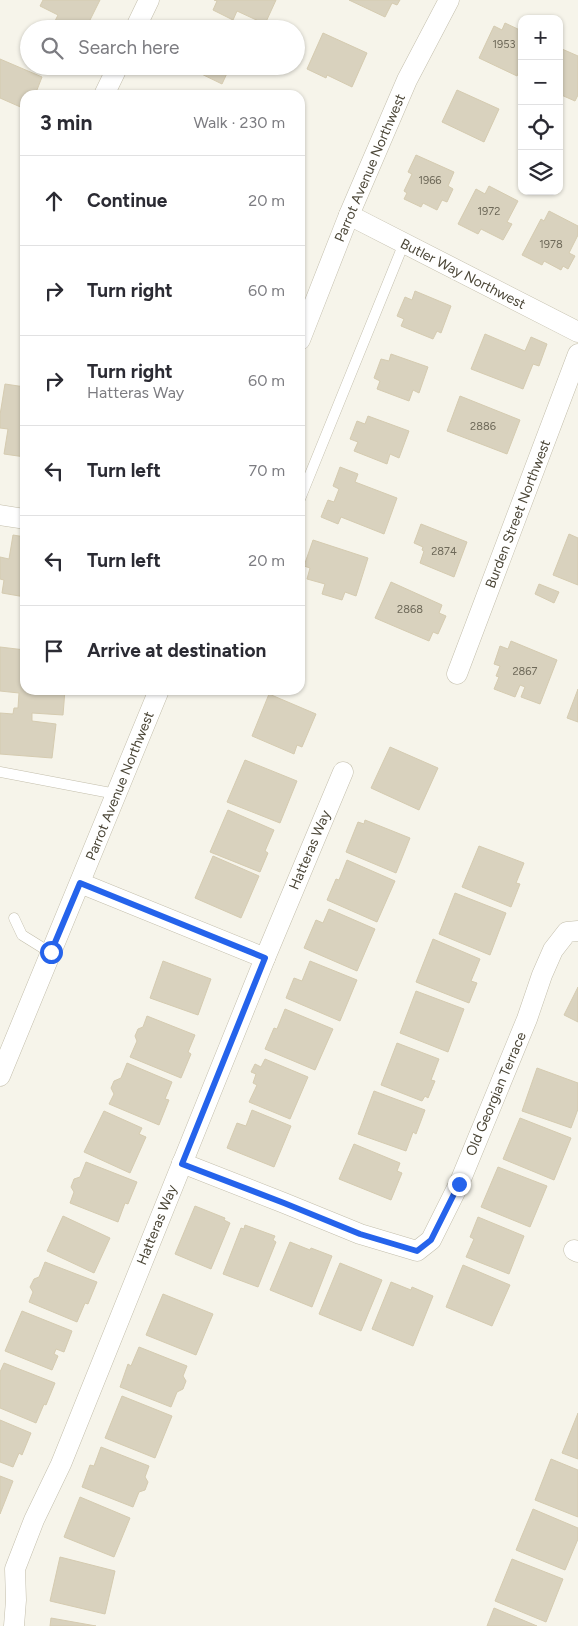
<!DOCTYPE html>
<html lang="en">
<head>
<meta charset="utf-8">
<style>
  body { margin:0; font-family:Figtree,sans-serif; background:#f7f7f7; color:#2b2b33 }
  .controls { position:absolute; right:15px; top:15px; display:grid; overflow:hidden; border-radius:10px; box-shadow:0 1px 4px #0004 }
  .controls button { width:45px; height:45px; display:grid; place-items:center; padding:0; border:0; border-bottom:1px solid #e1e1e2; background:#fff; color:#2b2b33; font:25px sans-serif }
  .stop { position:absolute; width:15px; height:15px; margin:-11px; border:4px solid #2563eb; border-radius:50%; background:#fff }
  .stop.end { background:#2563eb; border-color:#fff; box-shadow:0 1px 5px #0008 }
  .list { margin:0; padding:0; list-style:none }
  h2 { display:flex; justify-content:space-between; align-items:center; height:65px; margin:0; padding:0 20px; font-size:21px }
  h2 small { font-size:16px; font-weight:400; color:#7c7c81 }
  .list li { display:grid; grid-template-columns:32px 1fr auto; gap:15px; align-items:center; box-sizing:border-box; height:90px; padding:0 20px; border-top:1px solid #e1e1e2 }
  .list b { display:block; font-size:19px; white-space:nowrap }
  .list p { margin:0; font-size:16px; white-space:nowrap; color:#7c7c81 }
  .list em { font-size:16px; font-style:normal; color:#7c7c81 }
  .icon { flex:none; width:28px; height:28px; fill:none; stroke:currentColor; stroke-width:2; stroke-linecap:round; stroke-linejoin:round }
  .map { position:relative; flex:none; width:578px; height:1626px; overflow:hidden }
  .search { position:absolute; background:#fff; box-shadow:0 1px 4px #0004; left:20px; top:20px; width:285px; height:55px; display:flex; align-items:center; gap:12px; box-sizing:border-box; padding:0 18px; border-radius:28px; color:#7c7c81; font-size:19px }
  .panel { position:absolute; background:#fff; box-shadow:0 1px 4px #0004; left:20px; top:90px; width:285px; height:605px; border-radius:15px }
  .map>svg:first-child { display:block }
  .building { fill:#d9d2be; stroke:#d5cbb0 }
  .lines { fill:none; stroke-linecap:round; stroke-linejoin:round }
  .lane-casing { stroke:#c3beab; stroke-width:11 }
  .street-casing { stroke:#c3beab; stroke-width:21 }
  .lane { stroke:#fff; stroke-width:10 }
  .street { stroke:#fff; stroke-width:20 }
  .route { stroke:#2563eb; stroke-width:6 }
  .labels { text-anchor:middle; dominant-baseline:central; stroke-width:4; stroke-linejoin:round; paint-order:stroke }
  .number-label { font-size:11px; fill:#6e6959 }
  .street-label { font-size:14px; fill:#4b4637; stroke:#fff }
</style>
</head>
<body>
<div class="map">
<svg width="578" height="1626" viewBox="0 0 578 1626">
  <rect width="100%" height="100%" fill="#f6f4ea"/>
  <!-- building -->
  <g class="building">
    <polygon points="43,0 100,0 86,28 74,22 70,29 65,29 54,23 58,15 40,6"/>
    <polygon points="214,0 276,0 265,24 237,11 233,20 213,10 217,1"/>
    <polygon points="349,0 400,0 397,5 392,3 385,17"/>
    <polygon points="505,23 522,31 522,65 517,76 479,58 494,26 502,30"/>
    <polygon points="323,33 367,53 352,87 327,75 326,78 307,69"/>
    <polygon points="562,49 578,56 578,95 575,101 559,94 559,55"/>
    <polygon points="0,59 42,77 35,95 25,95 25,109 0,98"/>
    <polygon points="185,66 224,66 229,69 222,84"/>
    <polygon points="457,90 499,109 484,142 442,122"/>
    <polygon points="416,155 454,172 448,186 453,189 447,202 442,200 437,210 423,203 421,207 404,199 407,193 404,191 412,174 408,172"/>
    <polygon points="489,186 518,201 507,222 512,224 503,240 481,229 478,234 458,224 476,189 485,194"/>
    <polygon points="549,211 578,226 578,235 569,253 575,256 568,269 563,266 561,270 544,261 542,265 522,255 541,219 544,221"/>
    <polygon points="415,291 451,306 441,333 437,331 433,339 401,326 404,319 397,316 405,297 412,300"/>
    <polygon points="485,334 525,351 531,337 547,344 539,366 533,364 523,389 471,369"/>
    <polygon points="391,354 428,367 419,393 413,390 409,401 377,389 380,381 374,378 381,359 389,361"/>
    <polygon points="5,384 25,387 25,457 4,454 8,429 0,428 0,415"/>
    <polygon points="460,396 520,420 507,454 447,431"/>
    <polygon points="368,416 409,431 399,458 390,454 387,464 354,451 358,442 350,439 357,421 365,424"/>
    <polygon points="340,467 358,474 355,482 397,498 384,534 341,517 338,524 321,517 328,500 334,502 339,489 333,486"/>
    <polygon points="421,524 467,542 454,577 420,563 424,551 422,550 423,547 414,543"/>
    <polygon points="569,534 578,538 578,585 553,575"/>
    <polygon points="13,535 25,537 25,597 2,593 4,580 0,579 0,557 9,559"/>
    <polygon points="313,540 368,558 356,596 345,592 342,600 322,594 325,584 307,579 310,568 304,566"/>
    <polygon points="391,582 442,605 439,613 446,616 438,634 433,632 429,641 375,618"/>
    <polygon points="539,584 559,592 554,603 535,594"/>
    <polygon points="511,641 557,660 540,704 521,697 525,687 520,685 515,697 494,689 499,677 496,676 500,666 494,664 500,646 508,649"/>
    <polygon points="0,647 25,650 25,690 65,690 63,715 32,713 32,721 56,724 52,758 0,754 0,713 13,714 14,708 18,708 19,693 0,691"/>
    <polygon points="578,689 578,722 567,718"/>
    <polygon points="269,694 316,714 302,747 297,745 294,754 252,736"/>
    <polygon points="390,747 438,768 419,810 371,788"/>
    <polygon points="245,760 297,781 280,823 227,802"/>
    <polygon points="228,810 274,830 265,851 268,853 260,872 210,852"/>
    <polygon points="365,820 410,838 396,873 346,852 358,822 364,824"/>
    <polygon points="479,846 524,863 516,883 520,884 511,907 462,887"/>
    <polygon points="213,856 259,876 241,918 195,898"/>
    <polygon points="347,860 395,881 377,922 327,900 336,879 339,880"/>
    <polygon points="455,893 506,913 490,955 439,934"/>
    <polygon points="329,909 375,929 357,971 304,948 316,920 323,923"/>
    <polygon points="433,939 480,959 471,981 477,983 469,1003 416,982"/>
    <polygon points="163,961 211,979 198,1015 150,998"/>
    <polygon points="310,961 357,980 340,1021 286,998 294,978 302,981"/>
    <polygon points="578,987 578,1022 564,1015"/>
    <polygon points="416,991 464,1009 448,1052 400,1033"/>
    <polygon points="285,1009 333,1029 315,1070 265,1049 274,1028 277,1029"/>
    <polygon points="147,1016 195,1035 188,1052 191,1054 181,1078 130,1057 137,1041 135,1036 138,1029 143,1027"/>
    <polygon points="397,1043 439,1059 431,1080 435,1081 428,1098 425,1096 422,1101 381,1085"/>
    <polygon points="265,1059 308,1077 290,1119 249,1102 257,1085 253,1083 256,1074 251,1072 255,1064 261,1067"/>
    <polygon points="127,1063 172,1082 165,1099 169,1100 159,1125 109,1104 114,1094 111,1088 114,1081 121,1078"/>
    <polygon points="537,1068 578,1083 578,1109 571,1128 522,1111"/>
    <polygon points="374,1091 425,1110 416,1134 413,1132 406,1151 358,1134"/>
    <polygon points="252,1110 291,1126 274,1167 227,1148 237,1123 246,1126"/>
    <polygon points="104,1111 142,1128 139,1134 146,1137 130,1173 84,1152"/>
    <polygon points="520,1118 571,1138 554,1180 503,1159"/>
    <polygon points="354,1144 400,1163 397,1171 402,1173 391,1200 339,1179"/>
    <polygon points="86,1162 137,1182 128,1204 125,1203 118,1222 70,1203 74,1192 71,1187 74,1179 80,1177"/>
    <polygon points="498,1167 547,1186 530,1227 481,1207"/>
    <polygon points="195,1206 225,1218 224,1220 230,1223 211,1269 175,1254"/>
    <polygon points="63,1216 110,1238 94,1273 47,1251"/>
    <polygon points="478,1217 524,1236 509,1274 466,1257 474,1239 470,1237"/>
    <polygon points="245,1225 275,1236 273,1240 276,1242 258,1287 223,1274 241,1228 244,1229"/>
    <polygon points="290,1242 310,1250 311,1248 332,1256 312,1307 270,1290"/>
    <polygon points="45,1262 97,1282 88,1304 85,1303 77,1322 29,1302 33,1292 30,1287 34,1279 39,1277"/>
    <polygon points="340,1263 382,1280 361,1331 319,1314"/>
    <polygon points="463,1265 510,1285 492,1326 446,1307"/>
    <polygon points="391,1282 411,1290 412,1287 433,1296 413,1346 372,1329"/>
    <polygon points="163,1294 213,1314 196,1355 146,1335"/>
    <polygon points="22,1311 72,1331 64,1352 56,1349 54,1354 58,1356 52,1370 5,1351"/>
    <polygon points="139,1347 187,1366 183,1376 186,1381 183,1389 177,1392 171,1407 120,1387 128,1364 131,1366"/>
    <polygon points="4,1363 55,1383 46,1405 44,1404 36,1423 0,1408 0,1372"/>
    <polygon points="122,1396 172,1416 155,1458 105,1438"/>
    <polygon points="578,1413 578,1459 562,1453"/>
    <polygon points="0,1420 31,1433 22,1455 19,1453 13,1467 0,1462"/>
    <polygon points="101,1447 149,1466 145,1477 148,1482 145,1490 139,1492 133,1507 82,1487 90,1465 94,1466"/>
    <polygon points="551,1459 578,1470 578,1517 535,1500"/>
    <polygon points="0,1476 13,1481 0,1514"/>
    <polygon points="80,1497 130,1518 114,1557 64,1537"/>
    <polygon points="533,1509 578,1528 578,1539 565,1570 516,1550"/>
    <polygon points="60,1557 115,1571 105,1614 50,1601"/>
    <polygon points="512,1559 563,1579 546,1622 495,1601"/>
    <polygon points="494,1608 537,1626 487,1626"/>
    <polygon points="51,1618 96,1626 50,1626"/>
  </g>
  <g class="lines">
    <defs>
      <g id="lane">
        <polyline points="300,499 404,243"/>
        <polyline points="0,772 116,794"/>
        <polyline points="14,918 22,935 51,953"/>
      </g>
      <g id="street">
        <polyline points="135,29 149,0"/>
        <polyline points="104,95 118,66"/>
        <polyline points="349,215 578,332"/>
        <polyline points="300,340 349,215 407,80 449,0"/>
        <polyline points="0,515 25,519"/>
        <polyline points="457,674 578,354"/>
        <polyline points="80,883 265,958"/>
        <polyline points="0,1076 159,690"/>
        <polyline points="182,1163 284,1203 360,1234 417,1251 431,1240 459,1184 527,1019 542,975 553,950 567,932 578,931"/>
        <polyline points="574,1250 578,1252"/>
        <polyline points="14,1626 16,1600 15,1569 34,1520 61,1464 265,958 343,772"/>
      </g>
    </defs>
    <!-- lane casing -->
    <use href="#lane" class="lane-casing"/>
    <!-- street casing -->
    <use href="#street" class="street-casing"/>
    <!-- lane -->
    <use href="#lane" class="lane"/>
    <!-- street -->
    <use href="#street" class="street"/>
  </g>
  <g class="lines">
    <!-- route -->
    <polyline class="route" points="51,952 80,883 265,958 182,1164 284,1203 360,1234 417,1251 431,1240 459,1184"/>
  </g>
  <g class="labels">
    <!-- number labels -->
    <g class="number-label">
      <text x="504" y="44">1953</text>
      <text x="430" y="180">1966</text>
      <text x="489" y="211">1972</text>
      <text x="551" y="244">1978</text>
      <text x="483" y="426">2886</text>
      <text x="444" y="551">2874</text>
      <text x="410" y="609">2868</text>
      <text x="525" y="671">2867</text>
    </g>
    <!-- street labels -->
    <g class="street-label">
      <text transform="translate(370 168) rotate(-67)">Parrot Avenue Northwest</text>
      <text transform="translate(463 274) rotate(27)">Butler Way Northwest</text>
      <text transform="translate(518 514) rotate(-69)">Burden Street Northwest</text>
      <text transform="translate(120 786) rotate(-68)">Parrot Avenue Northwest</text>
      <text transform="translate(310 850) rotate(-67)">Hatteras Way</text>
      <text transform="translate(496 1094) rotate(-67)">Old Georgian Terrace</text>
      <text transform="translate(157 1225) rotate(-68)">Hatteras Way</text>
    </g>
  </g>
</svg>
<div class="controls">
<button>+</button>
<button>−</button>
<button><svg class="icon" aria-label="locate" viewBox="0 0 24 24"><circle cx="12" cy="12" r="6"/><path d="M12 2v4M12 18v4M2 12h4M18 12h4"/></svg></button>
<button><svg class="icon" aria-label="layers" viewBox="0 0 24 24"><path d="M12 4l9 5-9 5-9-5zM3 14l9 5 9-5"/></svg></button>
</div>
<div class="stop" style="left:51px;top:952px"></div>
<div class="stop end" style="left:459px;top:1184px"></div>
<div class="search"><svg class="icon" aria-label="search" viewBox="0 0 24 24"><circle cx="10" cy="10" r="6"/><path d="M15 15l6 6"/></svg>Search here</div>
<section class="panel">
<h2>3 min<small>Walk · 230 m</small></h2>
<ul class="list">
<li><svg class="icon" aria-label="ahead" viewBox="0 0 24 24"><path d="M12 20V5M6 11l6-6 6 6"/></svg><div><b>Continue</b></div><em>20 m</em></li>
<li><svg class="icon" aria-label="right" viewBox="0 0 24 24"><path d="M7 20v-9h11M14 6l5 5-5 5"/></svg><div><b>Turn right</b></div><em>60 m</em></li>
<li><svg class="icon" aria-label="right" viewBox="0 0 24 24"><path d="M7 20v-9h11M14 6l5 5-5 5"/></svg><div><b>Turn right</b><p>Hatteras Way</p></div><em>60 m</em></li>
<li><svg class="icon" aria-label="left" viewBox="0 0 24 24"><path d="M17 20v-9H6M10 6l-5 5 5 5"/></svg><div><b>Turn left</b></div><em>70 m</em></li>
<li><svg class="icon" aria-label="left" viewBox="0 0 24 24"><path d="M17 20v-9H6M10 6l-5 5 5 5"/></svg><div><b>Turn left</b></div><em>20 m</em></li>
<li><svg class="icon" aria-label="arrive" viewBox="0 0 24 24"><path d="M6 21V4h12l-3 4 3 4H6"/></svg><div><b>Arrive at destination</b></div></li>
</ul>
</section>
</div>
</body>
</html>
